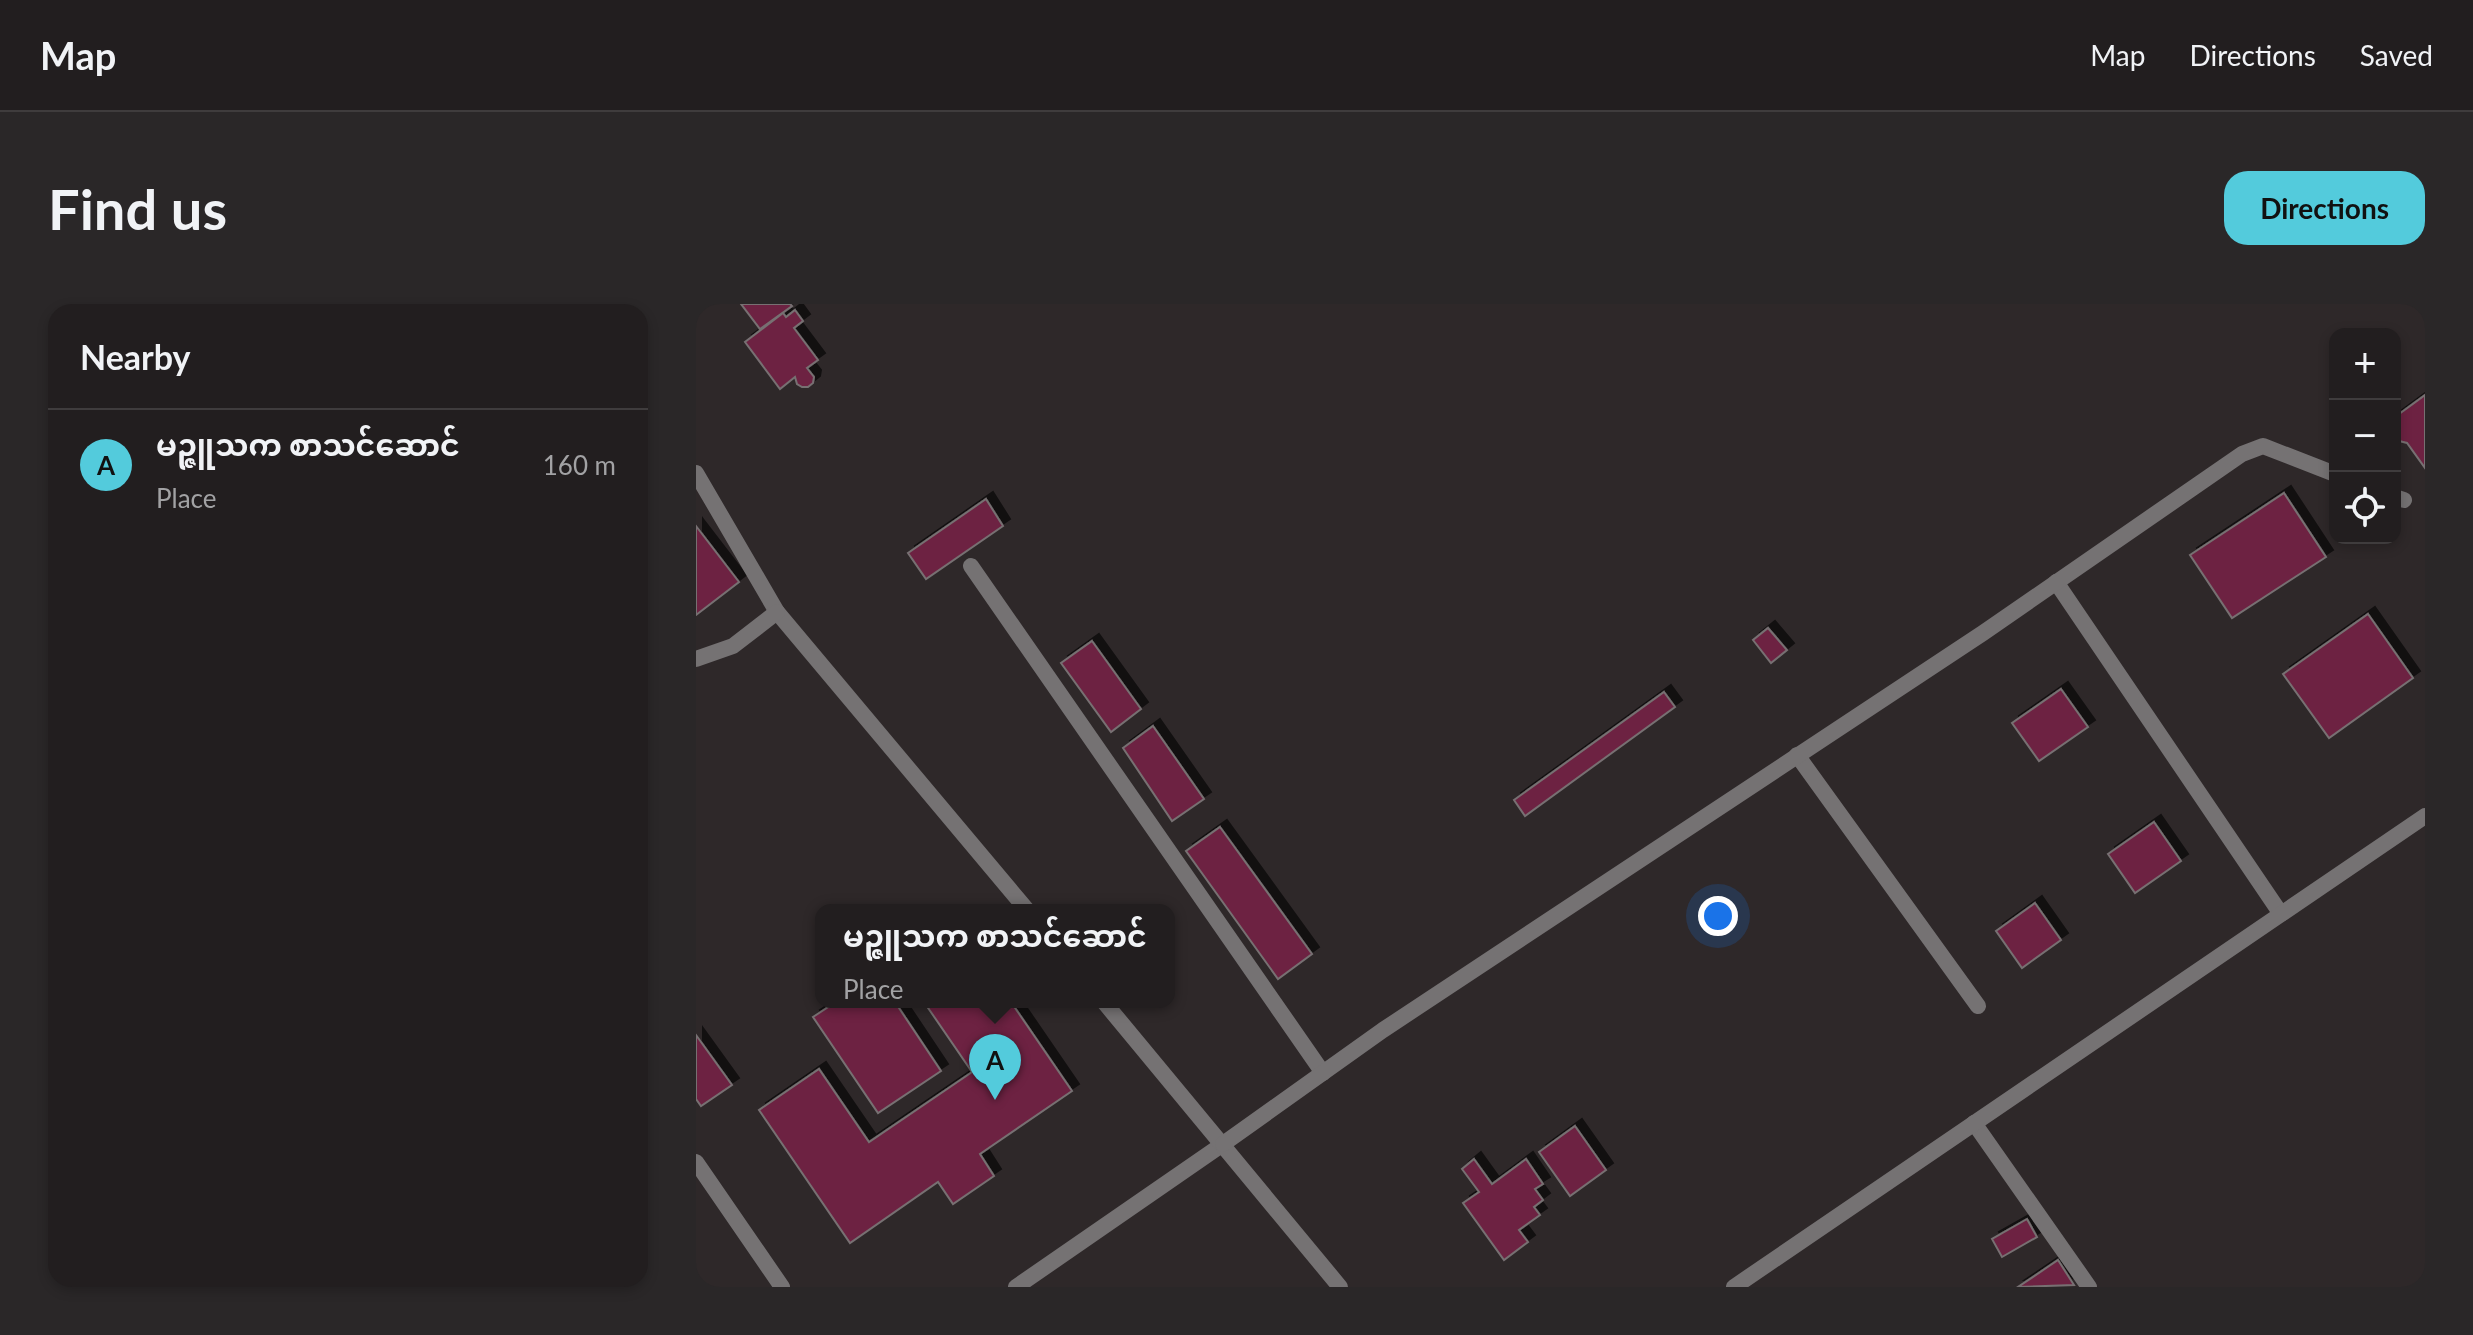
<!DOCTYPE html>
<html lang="en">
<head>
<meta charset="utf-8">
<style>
  body { margin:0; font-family:Lato,"Noto Sans Myanmar",sans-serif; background:#2a2728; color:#f1f3f6 }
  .controls { position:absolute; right:24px; top:24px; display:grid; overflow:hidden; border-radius:16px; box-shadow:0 4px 12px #0003 }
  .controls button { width:72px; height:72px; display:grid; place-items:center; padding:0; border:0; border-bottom:2px solid #3f3c3d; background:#221e1f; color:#f1f3f6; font:40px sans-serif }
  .you { position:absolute; left:1022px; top:612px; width:28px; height:28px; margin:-20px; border:6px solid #fff; border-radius:50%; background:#1a73e8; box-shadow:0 0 0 12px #1a73e833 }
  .badge { display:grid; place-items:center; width:52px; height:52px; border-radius:50%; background:#53cbdc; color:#111; font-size:26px; font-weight:700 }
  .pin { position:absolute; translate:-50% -66px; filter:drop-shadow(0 2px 4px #0008) }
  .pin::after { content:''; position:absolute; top:42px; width:28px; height:24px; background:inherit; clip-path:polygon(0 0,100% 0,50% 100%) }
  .popup { position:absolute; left:119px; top:600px; width:360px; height:104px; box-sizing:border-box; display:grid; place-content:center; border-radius:16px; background:#221e1f; filter:drop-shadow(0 2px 6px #0005); font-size:26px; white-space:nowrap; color:#a2a2a4 }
  .popup b { font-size:30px; color:#f1f3f6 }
  .popup::after { content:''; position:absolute; left:50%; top:100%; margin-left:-16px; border:16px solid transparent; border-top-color:#221e1f }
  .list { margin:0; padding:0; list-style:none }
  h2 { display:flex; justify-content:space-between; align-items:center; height:104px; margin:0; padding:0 32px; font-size:34px }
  h2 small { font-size:26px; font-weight:400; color:#a2a2a4 }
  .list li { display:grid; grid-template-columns:52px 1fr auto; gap:24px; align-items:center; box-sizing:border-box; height:112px; padding:0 32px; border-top:2px solid #3f3c3d }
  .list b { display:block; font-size:30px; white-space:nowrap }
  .list p { margin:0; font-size:26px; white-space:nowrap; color:#a2a2a4 }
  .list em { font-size:26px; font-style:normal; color:#a2a2a4 }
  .icon { flex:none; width:44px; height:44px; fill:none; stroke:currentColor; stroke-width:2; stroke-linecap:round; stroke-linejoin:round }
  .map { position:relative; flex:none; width:1729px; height:983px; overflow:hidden; border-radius:24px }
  header { display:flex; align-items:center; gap:48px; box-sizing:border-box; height:112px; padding:0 40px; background:#221e1f; border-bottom:2px solid #3f3c3d }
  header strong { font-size:38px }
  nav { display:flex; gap:44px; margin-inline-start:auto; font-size:28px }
  .intro { display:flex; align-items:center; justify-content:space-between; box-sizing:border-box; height:192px; padding:0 48px }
  h1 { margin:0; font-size:56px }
  .button { padding:20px 36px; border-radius:24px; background:#53cbdc; color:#111; font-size:28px; font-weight:700 }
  main { display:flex; gap:48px; padding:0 48px }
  aside { flex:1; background:#221e1f; border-radius:24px; box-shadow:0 4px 12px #0003 }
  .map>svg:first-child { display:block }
  .building { fill:#6d2442; stroke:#777072; stroke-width:2; filter:url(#shadow) }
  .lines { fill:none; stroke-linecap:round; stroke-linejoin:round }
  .service { stroke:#757273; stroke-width:16 }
  .minor { stroke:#757273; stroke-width:16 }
</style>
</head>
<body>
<header>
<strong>Map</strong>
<nav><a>Map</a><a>Directions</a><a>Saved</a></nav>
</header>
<div class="intro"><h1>Find us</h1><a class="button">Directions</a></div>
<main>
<aside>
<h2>Nearby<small></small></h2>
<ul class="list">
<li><span class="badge">A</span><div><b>မဉ္ဇူသက စာသင်ဆောင်</b><p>Place</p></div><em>160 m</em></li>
</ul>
</aside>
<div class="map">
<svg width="1729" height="983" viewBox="0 0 1729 983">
  <defs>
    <filter id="shadow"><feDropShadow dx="7" dy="-7" stdDeviation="0" flood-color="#0009"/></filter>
  </defs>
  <rect width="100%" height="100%" fill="#2e2829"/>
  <!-- building -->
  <g class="building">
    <polygon points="45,0 94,0 96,2 64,25"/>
    <polygon points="99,6 107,17 98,24 122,56 111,64 118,73 117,79 112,83 106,83 101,80 99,73 84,85 49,38 87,9 90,13"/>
    <polygon points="1729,91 1729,164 1711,139 1699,136 1699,113"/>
    <polygon points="1588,189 1630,253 1536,314 1494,251"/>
    <polygon points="290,195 307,222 230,275 212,249"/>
    <polygon points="0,222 43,278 0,311"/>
    <polygon points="1672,310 1717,374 1633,434 1587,370"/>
    <polygon points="1072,324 1091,346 1075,359 1057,336"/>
    <polygon points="396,337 445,405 415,428 365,359"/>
    <polygon points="1365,385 1392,423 1343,457 1316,419"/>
    <polygon points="968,388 979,403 829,512 818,496"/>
    <polygon points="457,422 508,495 476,517 427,444"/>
    <polygon points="1458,518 1485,557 1439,589 1412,550"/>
    <polygon points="524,523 616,650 582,675 490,547"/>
    <polygon points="1339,599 1365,636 1326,664 1300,627"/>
    <polygon points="140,698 199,698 245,767 182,809 117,713"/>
    <polygon points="228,698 315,698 376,787 284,850 298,872 257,900 242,878 154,939 63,806 123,765 173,838 276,768"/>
    <polygon points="0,731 36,781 5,802 0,795"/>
    <polygon points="879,822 910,866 874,892 843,848"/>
    <polygon points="778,855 796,880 830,855 847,880 839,885 847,896 838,903 844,911 823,926 832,938 808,956 767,899 783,888 766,865"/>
    <polygon points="1331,915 1341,933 1306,953 1296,935"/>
    <polygon points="1362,956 1378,981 1322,983"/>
  </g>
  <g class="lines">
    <!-- service -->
    <g class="service">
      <polyline points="0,858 86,983"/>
      <polyline points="320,983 527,840"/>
    </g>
    <!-- minor -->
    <g class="minor">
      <polyline points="0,169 81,308 331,606"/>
      <polyline points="1699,193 1708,196"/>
      <polyline points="275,262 627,769"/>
      <polyline points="1360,278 1585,610"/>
      <polyline points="0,355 37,342 81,308"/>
      <polyline points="1101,451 1282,702"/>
      <polyline points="408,698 644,983"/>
      <polyline points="1278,819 1393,983"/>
      <polyline points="527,840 687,726 1287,329 1546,150 1567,142 1639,170"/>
      <polyline points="1038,983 1729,512"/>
    </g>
  </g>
</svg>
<div class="controls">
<button>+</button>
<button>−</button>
<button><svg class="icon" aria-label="locate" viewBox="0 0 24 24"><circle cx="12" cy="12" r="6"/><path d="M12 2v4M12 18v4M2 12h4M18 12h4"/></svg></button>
</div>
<div class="you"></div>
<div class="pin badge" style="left:299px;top:796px">A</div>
<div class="popup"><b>မဉ္ဇူသက စာသင်ဆောင်</b>Place</div>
</div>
</main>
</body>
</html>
